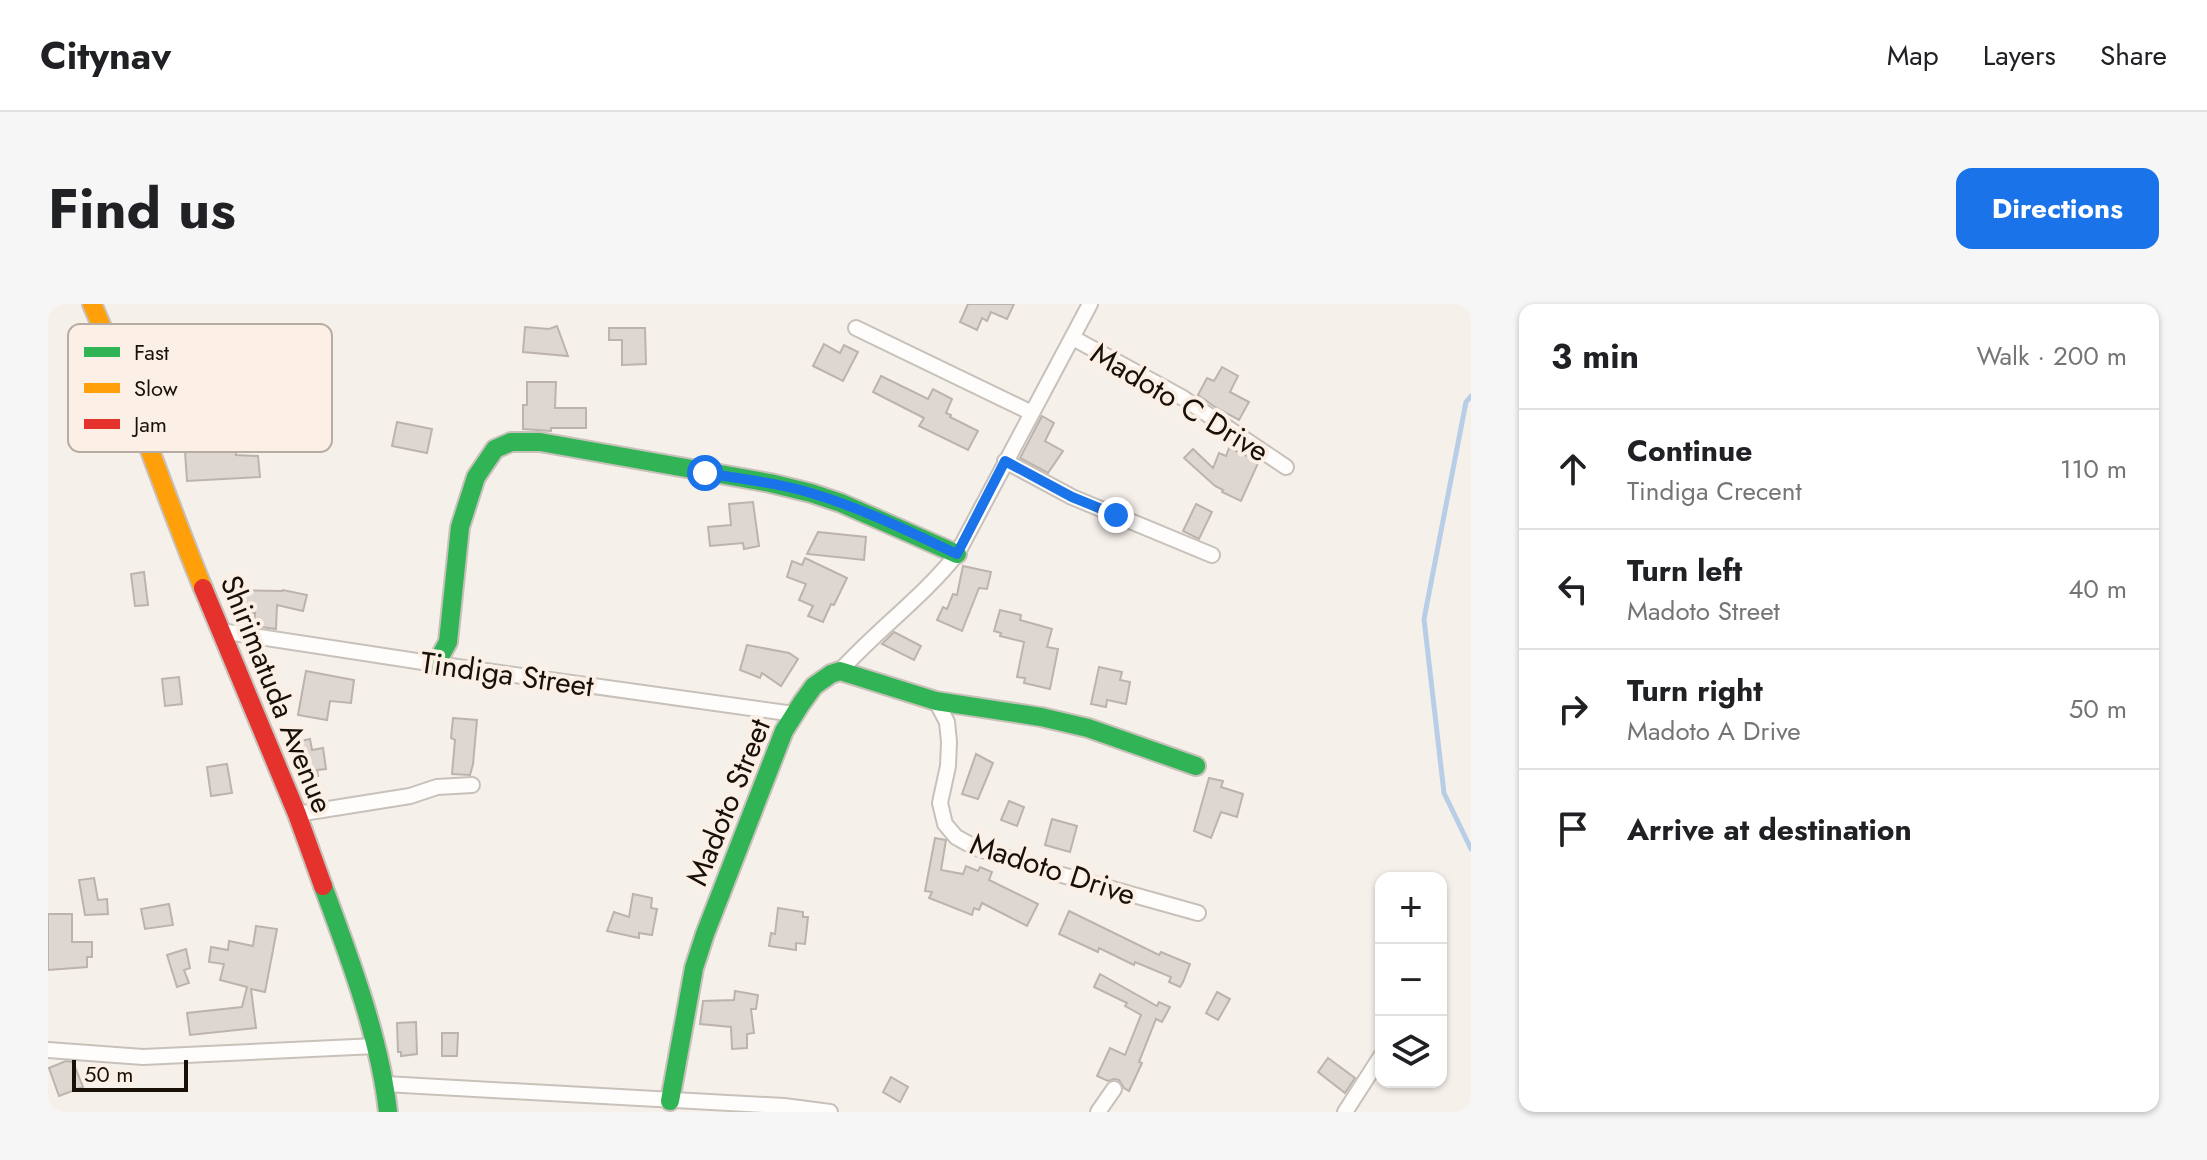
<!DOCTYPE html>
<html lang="en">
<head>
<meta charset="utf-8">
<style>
  body { margin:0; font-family:Jost,sans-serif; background:#f6f6f6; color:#202124 }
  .controls { position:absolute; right:24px; bottom:24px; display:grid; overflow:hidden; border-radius:16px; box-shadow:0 2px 6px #0004 }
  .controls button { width:72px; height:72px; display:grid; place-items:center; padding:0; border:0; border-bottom:2px solid #e0e0e0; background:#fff; color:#202124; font:40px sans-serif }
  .scale { position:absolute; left:24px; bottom:20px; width:116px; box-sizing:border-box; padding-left:8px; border:4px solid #191008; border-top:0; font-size:22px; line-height:28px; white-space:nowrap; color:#191008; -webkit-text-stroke:6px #fbefe6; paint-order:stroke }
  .stop { position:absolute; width:24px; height:24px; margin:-18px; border:6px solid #1a73e8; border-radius:50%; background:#fff }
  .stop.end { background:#1a73e8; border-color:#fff; box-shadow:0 2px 8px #0008 }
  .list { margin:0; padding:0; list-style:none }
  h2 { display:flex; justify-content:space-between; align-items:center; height:104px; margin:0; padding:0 32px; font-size:34px }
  h2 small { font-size:26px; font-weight:400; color:#757577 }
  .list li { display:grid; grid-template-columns:52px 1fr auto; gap:24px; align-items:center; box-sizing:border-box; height:120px; padding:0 32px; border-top:2px solid #e0e0e0 }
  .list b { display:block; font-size:30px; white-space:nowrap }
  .list p { margin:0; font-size:26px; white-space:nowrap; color:#757577 }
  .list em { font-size:26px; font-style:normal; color:#757577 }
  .icon { flex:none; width:44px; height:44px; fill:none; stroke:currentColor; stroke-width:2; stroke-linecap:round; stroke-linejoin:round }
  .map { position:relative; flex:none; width:1423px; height:808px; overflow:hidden; border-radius:16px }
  header { display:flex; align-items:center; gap:48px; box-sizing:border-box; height:112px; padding:0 40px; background:#fff; border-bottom:2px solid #e0e0e0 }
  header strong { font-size:38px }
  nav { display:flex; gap:44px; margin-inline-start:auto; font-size:28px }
  .intro { display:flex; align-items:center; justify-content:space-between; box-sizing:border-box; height:192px; padding:0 48px }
  h1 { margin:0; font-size:56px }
  .button { padding:20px 36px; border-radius:16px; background:#1a73e8; color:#fff; font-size:28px; font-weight:700 }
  main { display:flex; gap:48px; padding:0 48px }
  aside { flex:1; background:#fff; border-radius:16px; box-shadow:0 2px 6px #0004 }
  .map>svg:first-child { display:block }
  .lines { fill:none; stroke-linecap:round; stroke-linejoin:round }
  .stream { stroke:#b8cee6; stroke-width:5 }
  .building { fill:#ded6d0; stroke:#bbb3ac; stroke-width:2 }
  .street-casing { stroke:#c8c1ba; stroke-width:18 }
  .fast-casing { stroke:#c8c1ba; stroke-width:22 }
  .slow-casing { stroke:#c8c1ba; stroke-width:22 }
  .jam-casing { stroke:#c8c1ba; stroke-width:22 }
  .street { stroke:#fefdfc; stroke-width:14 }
  .fast { stroke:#30b455; stroke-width:18 }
  .slow { stroke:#ff9f0a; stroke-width:18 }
  .jam { stroke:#e5322d; stroke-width:18 }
  .route { stroke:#1a73e8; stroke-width:10 }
  .labels { text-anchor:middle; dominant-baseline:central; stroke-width:8; stroke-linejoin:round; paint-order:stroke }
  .street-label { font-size:30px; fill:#191008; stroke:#fbefe6 }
  .key { fill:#fbefe6; stroke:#b7aca3; stroke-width:2 }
  .key-label { font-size:22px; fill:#191008 }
</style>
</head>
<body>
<header>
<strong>Citynav</strong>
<nav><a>Map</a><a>Layers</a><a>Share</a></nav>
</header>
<div class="intro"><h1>Find us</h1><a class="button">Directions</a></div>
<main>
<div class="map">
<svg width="1423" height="808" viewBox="0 0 1423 808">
  <rect width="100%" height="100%" fill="#f6f0eb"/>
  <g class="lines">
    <!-- stream -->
    <polyline class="stream" points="1423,92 1418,98 1376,315 1396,489 1423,545"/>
  </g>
  <!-- building -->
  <g class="building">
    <polygon points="920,0 966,0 959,15 943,8 939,17 934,14 929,26 912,18"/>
    <polygon points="509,22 520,52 475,48 477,23 501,25"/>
    <polygon points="561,24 597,24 598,60 574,61 574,36 561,36"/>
    <polygon points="776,40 792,49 796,41 810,48 795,77 765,62"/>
    <polygon points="1174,63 1190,72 1182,88 1201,98 1191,116 1167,103 1150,91 1159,74 1166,77"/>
    <polygon points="833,72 880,95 885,85 904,95 898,109 903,111 902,113 930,127 920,146 871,122 876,114 825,88"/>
    <polygon points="479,78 508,78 507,104 538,104 538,124 503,124 503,127 475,125 475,101 479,101"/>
    <polygon points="156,98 158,120 180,118 183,140 188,140 188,151 210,152 212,173 139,177 136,133 134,133 133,120 117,121 116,102"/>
    <polygon points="994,112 1006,119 997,137 1015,147 1000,169 972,154"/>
    <polygon points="349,118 384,125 379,149 344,142"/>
    <polygon points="1181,144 1211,157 1193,197 1174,188 1175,186 1167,182 1136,154 1145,145 1165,164 1171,149 1178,152"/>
    <polygon points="705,198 711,242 696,245 695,239 662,242 660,223 683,221 681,200"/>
    <polygon points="1148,200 1164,208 1151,235 1135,227"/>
    <polygon points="770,228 818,233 816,256 759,250"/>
    <polygon points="757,254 799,274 786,301 783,300 775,318 760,312 765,302 751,296 758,280 739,273 744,257 754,261"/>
    <polygon points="915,262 943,268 939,285 931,284 914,327 889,316 895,303 899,305 905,290 909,291"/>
    <polygon points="96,268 100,301 87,302 83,270"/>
    <polygon points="189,286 234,287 235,286 259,291 255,307 229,301 228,325 206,322 207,309 190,309"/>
    <polygon points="952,306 973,311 972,316 1004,325 999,343 1010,345 1002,385 976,379 977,374 969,373 976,338 952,332 953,329 946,327"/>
    <polygon points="846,328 873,342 866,356 834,340"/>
    <polygon points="699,341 741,349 750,355 733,382 714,369 712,374 692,366"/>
    <polygon points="1051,363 1074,368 1072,376 1082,378 1078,400 1059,396 1058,403 1043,400"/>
    <polygon points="258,367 306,376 303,399 282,397 279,416 250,411"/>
    <polygon points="131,373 134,400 117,402 114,375"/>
    <polygon points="405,414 429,416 425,460 422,471 404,470 407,436 403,434"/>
    <polygon points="262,435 264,446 275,444 278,465 269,466 270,472 258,474 257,468 249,470 246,449 254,448 252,437"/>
    <polygon points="928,450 945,459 930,495 914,490"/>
    <polygon points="179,460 184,489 163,492 159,463"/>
    <polygon points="1161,474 1175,477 1173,483 1195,490 1189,513 1173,508 1163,534 1146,527"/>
    <polygon points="961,497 976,503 969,522 953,516"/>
    <polygon points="1004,515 1029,522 1022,548 997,541"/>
    <polygon points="887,534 898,536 893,566 915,570 918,562 930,567 932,563 944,568 941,576 990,600 979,622 934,599 931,606 926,604 924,611 881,594 884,588 877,587"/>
    <polygon points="46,574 50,596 59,595 60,610 37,611 31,576"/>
    <polygon points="585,590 604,594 603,604 609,605 604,631 591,629 591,634 559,627 566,608 581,613"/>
    <polygon points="121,600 125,621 97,625 93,605"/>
    <polygon points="730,604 755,608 755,613 760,613 757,640 748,639 748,646 721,642 723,629 727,630"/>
    <polygon points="1021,607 1111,651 1113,648 1142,660 1135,678 1132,683 1121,678 1123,673 1087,658 1086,661 1051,644 1050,648 1011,630"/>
    <polygon points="0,610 24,610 24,638 44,638 44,653 39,653 39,663 0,666"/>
    <polygon points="208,622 229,625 217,688 203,685 208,724 142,731 139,709 194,703 199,683 172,676 176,660 161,658 163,643 180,646 181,637 205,642"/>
    <polygon points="138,645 142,664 136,666 141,679 129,683 119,651"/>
    <polygon points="1052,670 1109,702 1111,698 1122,703 1114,718 1108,715 1091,758 1094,759 1081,787 1076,784 1071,776 1066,775 1060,777 1049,772 1062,744 1077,751 1093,711 1077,702 1079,699 1046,683"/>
    <polygon points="687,687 710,691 708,705 703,705 706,729 699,730 699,744 684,745 683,723 652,720 655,697 686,696"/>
    <polygon points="1169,688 1182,695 1170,716 1158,709"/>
    <polygon points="368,718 369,750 353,752 353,748 350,748 349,719"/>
    <polygon points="394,729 410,729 409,752 394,752"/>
    <polygon points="1280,754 1307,774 1297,789 1270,768"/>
    <polygon points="18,757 25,758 35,783 11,792 1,764"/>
    <polygon points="843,773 860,783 852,798 835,788"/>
  </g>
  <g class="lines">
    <defs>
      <g id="street">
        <polyline points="808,24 984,109"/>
        <polyline points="1025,34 1135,94 1238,163"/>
        <polyline points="957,157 1024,193 1164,251"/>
        <polyline points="173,327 388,360 746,410"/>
        <path d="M792,367C829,326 875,293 909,250L1042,0"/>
        <polyline points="888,397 899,418 901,438 900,462 892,499 897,520 908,533 928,544 1007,569 1150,609"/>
        <polyline points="249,510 362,492 389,483 424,481"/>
        <polyline points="0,746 95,753 328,742"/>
        <polyline points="337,780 736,802 782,808"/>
        <polyline points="1050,808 1066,785"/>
        <polyline points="1297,808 1333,752"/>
      </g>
      <g id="fast">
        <polyline points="388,360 400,338 412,223 428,173 447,145 463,138 492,138 722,179 763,189 793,199 909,250"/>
        <path d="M275,582C301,652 332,734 340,808"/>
        <polyline points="622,797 646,664 657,630 736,427 753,400 766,382 783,370 792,367 888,397 993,413 1040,424 1148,462"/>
      </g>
      <path id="slow" d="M44,0C85,93 116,190 155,284"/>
      <polyline id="jam" points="155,284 249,510 275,582"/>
    </defs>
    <!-- street casing -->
    <use href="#street" class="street-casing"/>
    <!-- fast casing -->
    <use href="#fast" class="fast-casing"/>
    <!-- slow casing -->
    <use href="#slow" class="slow-casing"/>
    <!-- jam casing -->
    <use href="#jam" class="jam-casing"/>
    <!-- street -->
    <use href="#street" class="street"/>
    <!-- fast -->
    <use href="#fast" class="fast"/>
    <!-- slow -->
    <use href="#slow" class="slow"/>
    <!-- jam -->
    <use href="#jam" class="jam"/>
  </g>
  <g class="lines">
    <!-- route -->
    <path class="route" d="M657,169C693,175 731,179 766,190C816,205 862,228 909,250L957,157L1024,193L1068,211"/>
  </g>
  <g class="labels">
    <!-- street labels -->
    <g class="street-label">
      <text transform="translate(1132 98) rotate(31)">Madoto C Drive</text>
      <text transform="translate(459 370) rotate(8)">Tindiga Street</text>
      <text transform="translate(229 390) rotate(68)">Shirimatuda Avenue</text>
      <text transform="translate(680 498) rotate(-68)">Madoto Street</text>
      <text transform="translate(1005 565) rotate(18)">Madoto Drive</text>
    </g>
  </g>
  <!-- legend -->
  <rect x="20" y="20" width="264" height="128" rx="12" class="key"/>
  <rect x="36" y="43" width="36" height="10" fill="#30b455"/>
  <rect x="36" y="79" width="36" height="10" fill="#ff9f0a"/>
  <rect x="36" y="115" width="36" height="10" fill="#e5322d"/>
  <g class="key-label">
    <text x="86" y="56">Fast</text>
    <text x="86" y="92">Slow</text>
    <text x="86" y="128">Jam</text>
  </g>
</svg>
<div class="controls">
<button>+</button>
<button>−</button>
<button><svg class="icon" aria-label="layers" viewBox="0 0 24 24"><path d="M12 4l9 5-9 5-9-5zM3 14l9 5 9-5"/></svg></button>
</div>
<div class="scale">50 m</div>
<div class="stop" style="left:657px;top:169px"></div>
<div class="stop end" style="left:1068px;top:211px"></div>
</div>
<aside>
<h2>3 min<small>Walk · 200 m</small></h2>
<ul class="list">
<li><svg class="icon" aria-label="ahead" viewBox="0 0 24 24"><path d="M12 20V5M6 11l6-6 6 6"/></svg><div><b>Continue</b><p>Tindiga Crecent</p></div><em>110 m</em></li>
<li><svg class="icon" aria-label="left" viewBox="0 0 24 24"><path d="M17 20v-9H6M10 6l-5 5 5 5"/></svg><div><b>Turn left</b><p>Madoto Street</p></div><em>40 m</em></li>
<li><svg class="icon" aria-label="right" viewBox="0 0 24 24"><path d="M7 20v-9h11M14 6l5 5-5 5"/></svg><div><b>Turn right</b><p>Madoto A Drive</p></div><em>50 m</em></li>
<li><svg class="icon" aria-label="arrive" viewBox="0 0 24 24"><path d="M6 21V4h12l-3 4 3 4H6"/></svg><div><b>Arrive at destination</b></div></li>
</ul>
</aside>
</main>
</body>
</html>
